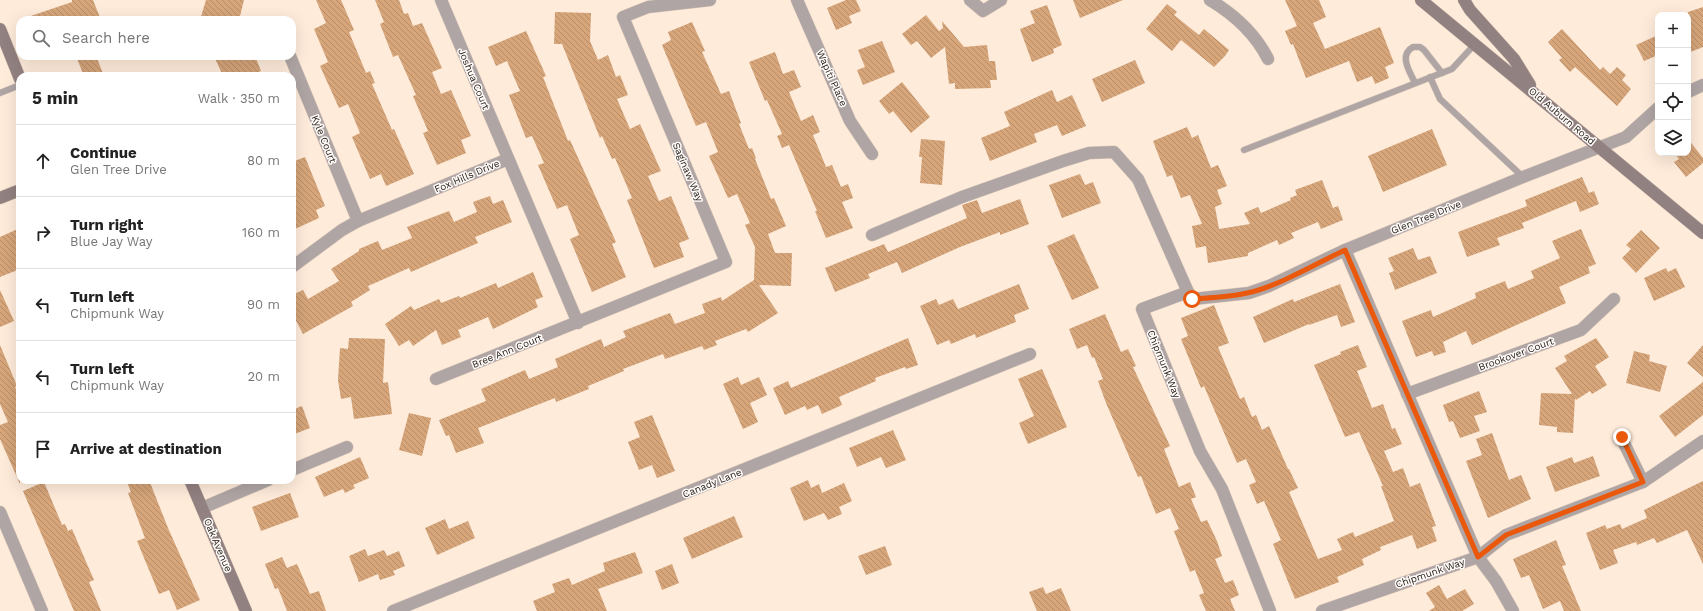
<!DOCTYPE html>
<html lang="en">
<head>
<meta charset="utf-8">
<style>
  body { margin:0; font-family:"Work Sans",sans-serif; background:#f2f2f2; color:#222 }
  .controls { position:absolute; right:12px; top:12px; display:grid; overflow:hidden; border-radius:8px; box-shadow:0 4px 16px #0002 }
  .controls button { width:36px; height:36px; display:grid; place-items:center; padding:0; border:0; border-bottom:1px solid #e0e0e0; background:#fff; color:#222; font:20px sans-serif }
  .stop { position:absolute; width:12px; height:12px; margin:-9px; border:3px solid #ea580c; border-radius:50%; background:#fff }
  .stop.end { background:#ea580c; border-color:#fff; box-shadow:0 1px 4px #0008 }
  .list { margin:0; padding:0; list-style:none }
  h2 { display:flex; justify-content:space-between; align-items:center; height:52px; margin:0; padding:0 16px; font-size:17px }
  h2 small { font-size:13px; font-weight:400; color:#767676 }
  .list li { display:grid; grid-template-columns:26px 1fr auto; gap:12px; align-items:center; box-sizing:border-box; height:72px; padding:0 16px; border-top:1px solid #e0e0e0 }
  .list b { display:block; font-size:15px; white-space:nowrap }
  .list p { margin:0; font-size:13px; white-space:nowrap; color:#767676 }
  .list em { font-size:13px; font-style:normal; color:#767676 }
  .icon { flex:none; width:22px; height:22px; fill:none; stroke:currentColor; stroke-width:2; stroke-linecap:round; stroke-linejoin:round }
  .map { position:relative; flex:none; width:1703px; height:611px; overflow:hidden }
  .search { position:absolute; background:#fff; box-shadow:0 4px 16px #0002; left:16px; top:16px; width:280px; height:44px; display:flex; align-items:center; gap:10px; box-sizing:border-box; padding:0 14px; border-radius:12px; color:#767676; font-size:15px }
  .panel { position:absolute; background:#fff; box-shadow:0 4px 16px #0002; left:16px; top:72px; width:280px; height:412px; border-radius:12px }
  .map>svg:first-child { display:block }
  .building { fill:url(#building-back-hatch) }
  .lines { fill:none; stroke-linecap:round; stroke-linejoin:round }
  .lane-casing { stroke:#dac9ba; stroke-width:7 }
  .street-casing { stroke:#dac9ba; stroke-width:13 }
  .secondary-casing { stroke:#dac9ba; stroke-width:13 }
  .lane { stroke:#b0a5a5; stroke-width:6 }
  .street { stroke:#b0a5a5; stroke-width:12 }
  .secondary { stroke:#928181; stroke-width:12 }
  .route { stroke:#ea580c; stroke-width:5 }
  .labels { text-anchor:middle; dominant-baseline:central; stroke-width:3; stroke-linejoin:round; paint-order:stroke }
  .street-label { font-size:10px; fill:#201914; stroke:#fffbf8 }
</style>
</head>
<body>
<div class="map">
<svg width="1703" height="611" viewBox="0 0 1703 611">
  <defs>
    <pattern id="building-back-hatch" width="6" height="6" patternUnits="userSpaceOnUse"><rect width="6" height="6" fill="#d6a57a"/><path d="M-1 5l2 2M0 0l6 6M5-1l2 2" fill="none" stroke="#b78d69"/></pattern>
  </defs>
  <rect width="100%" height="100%" fill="#feebda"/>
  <!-- building -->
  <g class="building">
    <polygon points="72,0 93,0 101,20 25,20 25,18 72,2"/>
    <polygon points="206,0 244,0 239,20 200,20"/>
    <polygon points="316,0 341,0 354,30 349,32 366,73 370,71 375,83 372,84 392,130 394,129 414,174 386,186 381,174 370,179 352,137 360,133 348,104 339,108 320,66 328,62 314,29 326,23"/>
    <polygon points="375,0 399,0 404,14 408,13 413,26 422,23 442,68 432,72 441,94 451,90 471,136 461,140 466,153 437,165 423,133 428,131 413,96 416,95 398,55 393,57 380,24 384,22"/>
    <polygon points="846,0 856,0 861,11 849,16 852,23 836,30 827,8"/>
    <polygon points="1073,0 1123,0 1080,18"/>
    <polygon points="1285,0 1319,0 1326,17 1313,23 1325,49 1380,27 1394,63 1385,67 1389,78 1375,84 1372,76 1357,82 1349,61 1306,78 1293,44 1291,45 1285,31 1297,26"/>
    <polygon points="1167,4 1177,12 1174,15 1199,35 1204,29 1229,50 1225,56 1214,67 1181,40 1172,51 1146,29"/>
    <polygon points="1047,5 1062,45 1053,49 1054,53 1032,62 1020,29 1035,23 1030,11"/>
    <polygon points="1703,7 1703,47 1688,53 1688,12"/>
    <polygon points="555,12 591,13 590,41 598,60 608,55 616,77 620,75 628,95 617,99 630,129 640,124 661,171 648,176 659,201 671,196 689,239 679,243 684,257 654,268 627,200 632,198 615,158 612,159 602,136 600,138 562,44 554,44"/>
    <polygon points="926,15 939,31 943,28 942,21 964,47 987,45 989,61 995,61 997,80 990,80 991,88 955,89 955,83 949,84 945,47 931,58 917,41 911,45 902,34"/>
    <polygon points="692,22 705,51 702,52 721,94 729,91 741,123 739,124 749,149 752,148 756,158 755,159 771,199 774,198 786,226 768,234 775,253 792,253 791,286 759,285 778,313 748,332 746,329 715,341 717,345 704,350 702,346 665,359 663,354 623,369 624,371 588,386 589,389 556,402 555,398 478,428 484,443 456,453 449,435 446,436 439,420 486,401 481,389 525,370 529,379 558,367 555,359 601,339 604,347 626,337 623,331 670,313 675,324 705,313 702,304 721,297 722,301 754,280 755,247 745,225 750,223 737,194 728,198 709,156 718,152 706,122 696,126 662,45 671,40 668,32"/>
    <polygon points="1562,29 1600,70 1603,67 1610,74 1617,67 1626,75 1622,80 1631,89 1617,106 1575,67 1570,72 1559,60 1562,58 1548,42"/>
    <polygon points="526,31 546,76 543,77 568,141 570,140 616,242 612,244 626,277 592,292 570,239 579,235 567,205 557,209 538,165 544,163 532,136 526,138 509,95 520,91 507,61 496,66 488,47"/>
    <polygon points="1658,35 1658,55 1644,61 1636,45"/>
    <polygon points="882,41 895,72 863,85 857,70 865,67 858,50"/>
    <polygon points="775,52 783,74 794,70 801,87 789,92 801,121 813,115 820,132 813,135 826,167 832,165 841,187 848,184 853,198 842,202 853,228 826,238 815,211 817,211 789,145 782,148 777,136 782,134 767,100 765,101 749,62"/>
    <polygon points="76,56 96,56 104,76 84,76"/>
    <polygon points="214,56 255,56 261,71 249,76 223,76"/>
    <polygon points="1135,60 1145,83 1102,102 1092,79"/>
    <polygon points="902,82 930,117 911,133 893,111 889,114 879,101"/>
    <polygon points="1052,90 1057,102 1072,95 1086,126 1062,136 1057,125 1034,134 1037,142 990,161 981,138 1010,126 1004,112"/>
    <polygon points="1187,127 1192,138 1198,135 1211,168 1218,165 1227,186 1217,190 1222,204 1215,207 1219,229 1250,224 1244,213 1258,207 1261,213 1291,200 1290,198 1297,195 1295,190 1322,180 1333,208 1338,206 1343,220 1321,229 1318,222 1291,233 1294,238 1279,245 1277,240 1248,253 1248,256 1208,263 1206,246 1196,248 1192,226 1202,224 1190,195 1181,198 1172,175 1167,177 1153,141"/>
    <polygon points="1432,129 1447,165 1383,192 1368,156"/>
    <polygon points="921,139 945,141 942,185 920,183 922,157 919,157"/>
    <polygon points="1688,139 1703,158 1703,163 1686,177 1674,162 1679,159 1674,153 1688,153"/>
    <polygon points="305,157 325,206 316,210 319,218 295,229 292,222 292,162"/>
    <polygon points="1080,174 1085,185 1093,182 1101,203 1062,218 1049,185"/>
    <polygon points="1582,177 1589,193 1594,191 1599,204 1580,212 1576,201 1522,223 1524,228 1497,238 1500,245 1467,257 1458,232 1527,206 1525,200"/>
    <polygon points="490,196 493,204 503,200 512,222 475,237 478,243 443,258 411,272 409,268 368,286 370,290 351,302 353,306 303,334 292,313 292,295 303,290 308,299 339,281 331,269 359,251 359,249 378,241 382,250 412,238 407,227 449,211 454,222 477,212 473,202"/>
    <polygon points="1020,199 1029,224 1000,235 1000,232 960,247 902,273 897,262 868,274 870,278 835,292 825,268 884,244 888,252 967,218 962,205 977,200 982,213"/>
    <polygon points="20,228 20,269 0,277 0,237"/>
    <polygon points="1581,229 1596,264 1588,267 1590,273 1559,287 1566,303 1472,345 1466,331 1443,342 1446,352 1434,356 1432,351 1416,357 1402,321 1431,310 1433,317 1476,298 1475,293 1505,281 1508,289 1534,278 1531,271 1560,258 1552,241"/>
    <polygon points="1641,230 1660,248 1636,273 1622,258 1631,249 1626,245"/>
    <polygon points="1074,234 1099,288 1072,300 1047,246"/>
    <polygon points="1413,248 1418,260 1430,256 1437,273 1395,290 1389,273 1394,271 1388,258"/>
    <polygon points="1666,268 1668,272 1676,268 1685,287 1654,301 1644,278"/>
    <polygon points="533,272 543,297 535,300 538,307 493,329 488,317 458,330 461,337 442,345 436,330 413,346 409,340 399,346 385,324 411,306 414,310 439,299 441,303 459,296 460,298 496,283 498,288"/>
    <polygon points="1019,284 1029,309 1014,315 1016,322 976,338 975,334 951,344 949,340 937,345 920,306 936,299 939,305 953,299 958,309"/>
    <polygon points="1340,284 1355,322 1341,327 1337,315 1309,325 1309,324 1264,343 1253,317 1293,299 1294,302"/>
    <polygon points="0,290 14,321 0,327"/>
    <polygon points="1214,305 1229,343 1218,347 1240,399 1244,397 1252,417 1256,415 1262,430 1269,426 1288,469 1289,469 1298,488 1289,492 1318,559 1342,550 1337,539 1353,532 1355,537 1394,521 1381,486 1383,486 1359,432 1345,437 1314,365 1341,354 1340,352 1358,345 1367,367 1357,371 1372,408 1383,404 1392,429 1395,428 1402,444 1384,451 1393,472 1403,468 1410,487 1420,483 1436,526 1432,527 1437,541 1417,549 1412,535 1380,547 1381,550 1362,559 1364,565 1337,577 1339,582 1295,599 1273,544 1281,540 1264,501 1257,504 1249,485 1256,482 1246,459 1237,463 1204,386 1201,388 1181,339 1188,336 1181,318"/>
    <polygon points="1105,314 1121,352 1128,349 1136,366 1133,367 1170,446 1164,449 1179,487 1190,482 1196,497 1191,499 1201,522 1207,520 1217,541 1222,556 1215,559 1225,583 1233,580 1239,595 1230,599 1235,611 1206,611 1199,595 1204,593 1195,570 1190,572 1174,531 1179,529 1170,508 1156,514 1141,476 1138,477 1106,403 1098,381 1103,379 1094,357 1092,358 1087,345 1077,349 1069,329"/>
    <polygon points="349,338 385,339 383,383 388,382 392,414 354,419 351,397 341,399 338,380 340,348 348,349"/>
    <polygon points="908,338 918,365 906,369 905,367 875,378 876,381 839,397 842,405 822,414 818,405 807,410 805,406 785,415 773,388 788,381 791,388"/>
    <polygon points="1596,338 1609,357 1595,366 1607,385 1592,394 1590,391 1576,400 1575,398 1573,433 1557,432 1557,427 1539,425 1541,393 1572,394 1555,368 1567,361 1564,356"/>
    <polygon points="0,345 17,386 15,387 20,398 20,484 0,439 0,425 8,422 0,404"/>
    <polygon points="1703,345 1703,377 1687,363"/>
    <polygon points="1634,351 1650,355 1649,361 1667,366 1660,392 1626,383"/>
    <polygon points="1042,369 1067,427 1028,444 1019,423 1034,416 1018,379"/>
    <polygon points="738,377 741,385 759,377 767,395 750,403 758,422 743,429 723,384"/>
    <polygon points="1703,382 1703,415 1675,437 1659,416"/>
    <polygon points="1479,391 1487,412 1474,416 1480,431 1460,438 1453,421 1449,422 1443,405"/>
    <polygon points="302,406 310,428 292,435 292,410"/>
    <polygon points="409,413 431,418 422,456 399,450"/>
    <polygon points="652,415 675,471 657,478 652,465 639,470 628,442 640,437 634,422"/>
    <polygon points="893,430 906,460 886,468 881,457 857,467 849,448"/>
    <polygon points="1492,433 1509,480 1521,475 1531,499 1488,518 1466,461 1482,455 1476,439"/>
    <polygon points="1593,456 1600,476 1555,492 1546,467 1572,457 1574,463"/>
    <polygon points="360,457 369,478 353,485 355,488 345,493 343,489 324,497 315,477"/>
    <polygon points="126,480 149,480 168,528 200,600 177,610 169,590 159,594 137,541 145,538 128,493 131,492"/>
    <polygon points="808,480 811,488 819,484 822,493 844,483 852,501 839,507 842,514 828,520 824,513 804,521 790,488"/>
    <polygon points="1703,481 1703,564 1687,530 1657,543 1654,538 1637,545 1636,542 1613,550 1618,563 1600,570 1586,533 1605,525 1607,529 1620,524 1622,529 1647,518 1644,510"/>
    <polygon points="44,482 62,525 65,524 68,531 72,529 87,564 94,580 89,582 101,611 74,611 23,491"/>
    <polygon points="290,493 299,517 261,531 252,507"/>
    <polygon points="734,516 743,537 692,559 683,538"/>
    <polygon points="445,519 449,529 468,521 475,538 437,555 425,528"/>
    <polygon points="1556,540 1566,565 1562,566 1581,611 1564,611 1560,601 1543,609 1529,575 1521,578 1513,559"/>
    <polygon points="885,546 892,565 866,575 858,556"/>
    <polygon points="365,549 368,556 384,550 387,556 399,551 405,566 393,571 395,575 380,580 378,574 359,582 349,556"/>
    <polygon points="635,552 643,573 598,589 607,611 537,611 533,601 555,592 552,584 569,578 572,585 605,571 603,563"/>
    <polygon points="282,557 287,568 297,564 310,594 319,591 326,611 287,611 278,588 275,589 265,564"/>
    <polygon points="672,564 679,583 662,590 655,571"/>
    <polygon points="1439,585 1447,599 1465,589 1474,604 1462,611 1429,611 1435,607 1426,593"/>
    <polygon points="1043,587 1046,594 1061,588 1071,611 1037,611 1029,592"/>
  </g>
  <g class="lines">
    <defs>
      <g id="lane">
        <polyline points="1430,77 1440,99 1523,177"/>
        <path d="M1415,83C1410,72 1398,55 1413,47H1420L1424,50L1442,73"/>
        <polyline points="0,93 20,85"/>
        <polyline points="1244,150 1452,69 1475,44"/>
      </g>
      <g id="street">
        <polyline points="441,0 578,323"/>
        <polyline points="797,0 850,121 872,154"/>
        <polyline points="970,0 983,11 1001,0"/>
        <path d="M1210,0C1235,15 1255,33 1268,59"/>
        <polyline points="290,56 358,221"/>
        <polyline points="1688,92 1703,85"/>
        <polyline points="872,235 962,197 1063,161 1089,153 1114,152 1138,179 1188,292 1193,299 1249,293 1269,286 1345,250 1523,177 1626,137 1658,108"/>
        <polyline points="1345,250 1478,557 1496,581 1513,611"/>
        <polyline points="292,267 342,230 358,221 508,159"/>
        <polyline points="1188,292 1142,309 1200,451 1222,489 1270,611"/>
        <polyline points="436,379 726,262 623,17 648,7 710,0"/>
        <polyline points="1407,394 1581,330 1614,299"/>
        <polyline points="1621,437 1643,482"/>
        <polyline points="292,470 347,447"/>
        <polyline points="202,508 268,480"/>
        <polyline points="0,512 42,611"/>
        <polyline points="393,611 1030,354"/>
        <polyline points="1322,611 1478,557 1506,535 1643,482 1703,441"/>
      </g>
      <g id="secondary">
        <polyline points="1421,0 1703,233"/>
        <polyline points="1464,0 1470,10 1514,59 1530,85"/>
        <polyline points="0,29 20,79"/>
        <polyline points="0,198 20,190"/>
        <polyline points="190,480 246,611"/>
      </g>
    </defs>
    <!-- lane casing -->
    <use href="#lane" class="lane-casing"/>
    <!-- street casing -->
    <use href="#street" class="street-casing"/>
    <!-- secondary casing -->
    <use href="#secondary" class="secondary-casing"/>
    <!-- lane -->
    <use href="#lane" class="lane"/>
    <!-- street -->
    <use href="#street" class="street"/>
    <!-- secondary -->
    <use href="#secondary" class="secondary"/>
  </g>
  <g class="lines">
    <!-- route -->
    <path class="route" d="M1192,299C1211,298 1229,297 1247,293C1277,287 1317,263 1345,250L1478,557L1506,535L1643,482L1622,437"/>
  </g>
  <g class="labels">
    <!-- street labels -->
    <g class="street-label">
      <text transform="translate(832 78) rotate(66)">Wapiti Place</text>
      <text transform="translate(474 79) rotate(67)">Joshua Court</text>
      <text transform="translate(1562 116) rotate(40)">Old Auburn Road</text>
      <text transform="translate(324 139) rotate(68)">Kyle Court</text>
      <text transform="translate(688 172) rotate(67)">Saginaw Way</text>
      <text transform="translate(467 176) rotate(-23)">Fox Hills Drive</text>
      <text transform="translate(1426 217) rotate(-22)">Glen Tree Drive</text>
      <text transform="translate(507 351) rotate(-22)">Bree Ann Court</text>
      <text transform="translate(1516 354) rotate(-20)">Brookover Court</text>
      <text transform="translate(1164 364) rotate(68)">Chipmunk Way</text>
      <text transform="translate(712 483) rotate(-22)">Canady Lane</text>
      <text transform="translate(218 545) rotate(67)">Oak Avenue</text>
      <text transform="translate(1430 573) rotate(-19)">Chipmunk Way</text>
    </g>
  </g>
</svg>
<div class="controls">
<button>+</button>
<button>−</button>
<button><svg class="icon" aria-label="locate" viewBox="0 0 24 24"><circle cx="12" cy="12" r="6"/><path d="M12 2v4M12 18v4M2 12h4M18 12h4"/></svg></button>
<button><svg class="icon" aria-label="layers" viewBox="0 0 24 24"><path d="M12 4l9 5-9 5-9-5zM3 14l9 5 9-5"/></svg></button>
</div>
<div class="stop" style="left:1192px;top:299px"></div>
<div class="stop end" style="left:1622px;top:437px"></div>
<div class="search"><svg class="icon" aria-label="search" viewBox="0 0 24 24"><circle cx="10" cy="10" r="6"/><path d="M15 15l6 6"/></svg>Search here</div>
<section class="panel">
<h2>5 min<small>Walk · 350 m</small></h2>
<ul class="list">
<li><svg class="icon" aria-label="ahead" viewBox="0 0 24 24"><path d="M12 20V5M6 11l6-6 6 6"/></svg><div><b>Continue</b><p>Glen Tree Drive</p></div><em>80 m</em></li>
<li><svg class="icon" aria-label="right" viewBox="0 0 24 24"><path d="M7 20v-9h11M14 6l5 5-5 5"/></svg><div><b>Turn right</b><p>Blue Jay Way</p></div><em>160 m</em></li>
<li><svg class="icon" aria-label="left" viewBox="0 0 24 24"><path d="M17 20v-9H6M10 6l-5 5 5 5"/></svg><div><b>Turn left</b><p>Chipmunk Way</p></div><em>90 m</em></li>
<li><svg class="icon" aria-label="left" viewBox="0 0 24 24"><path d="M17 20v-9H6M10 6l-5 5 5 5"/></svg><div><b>Turn left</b><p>Chipmunk Way</p></div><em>20 m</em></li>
<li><svg class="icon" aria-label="arrive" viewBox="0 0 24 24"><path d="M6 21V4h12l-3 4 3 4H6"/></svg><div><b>Arrive at destination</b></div></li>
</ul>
</section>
</div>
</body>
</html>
